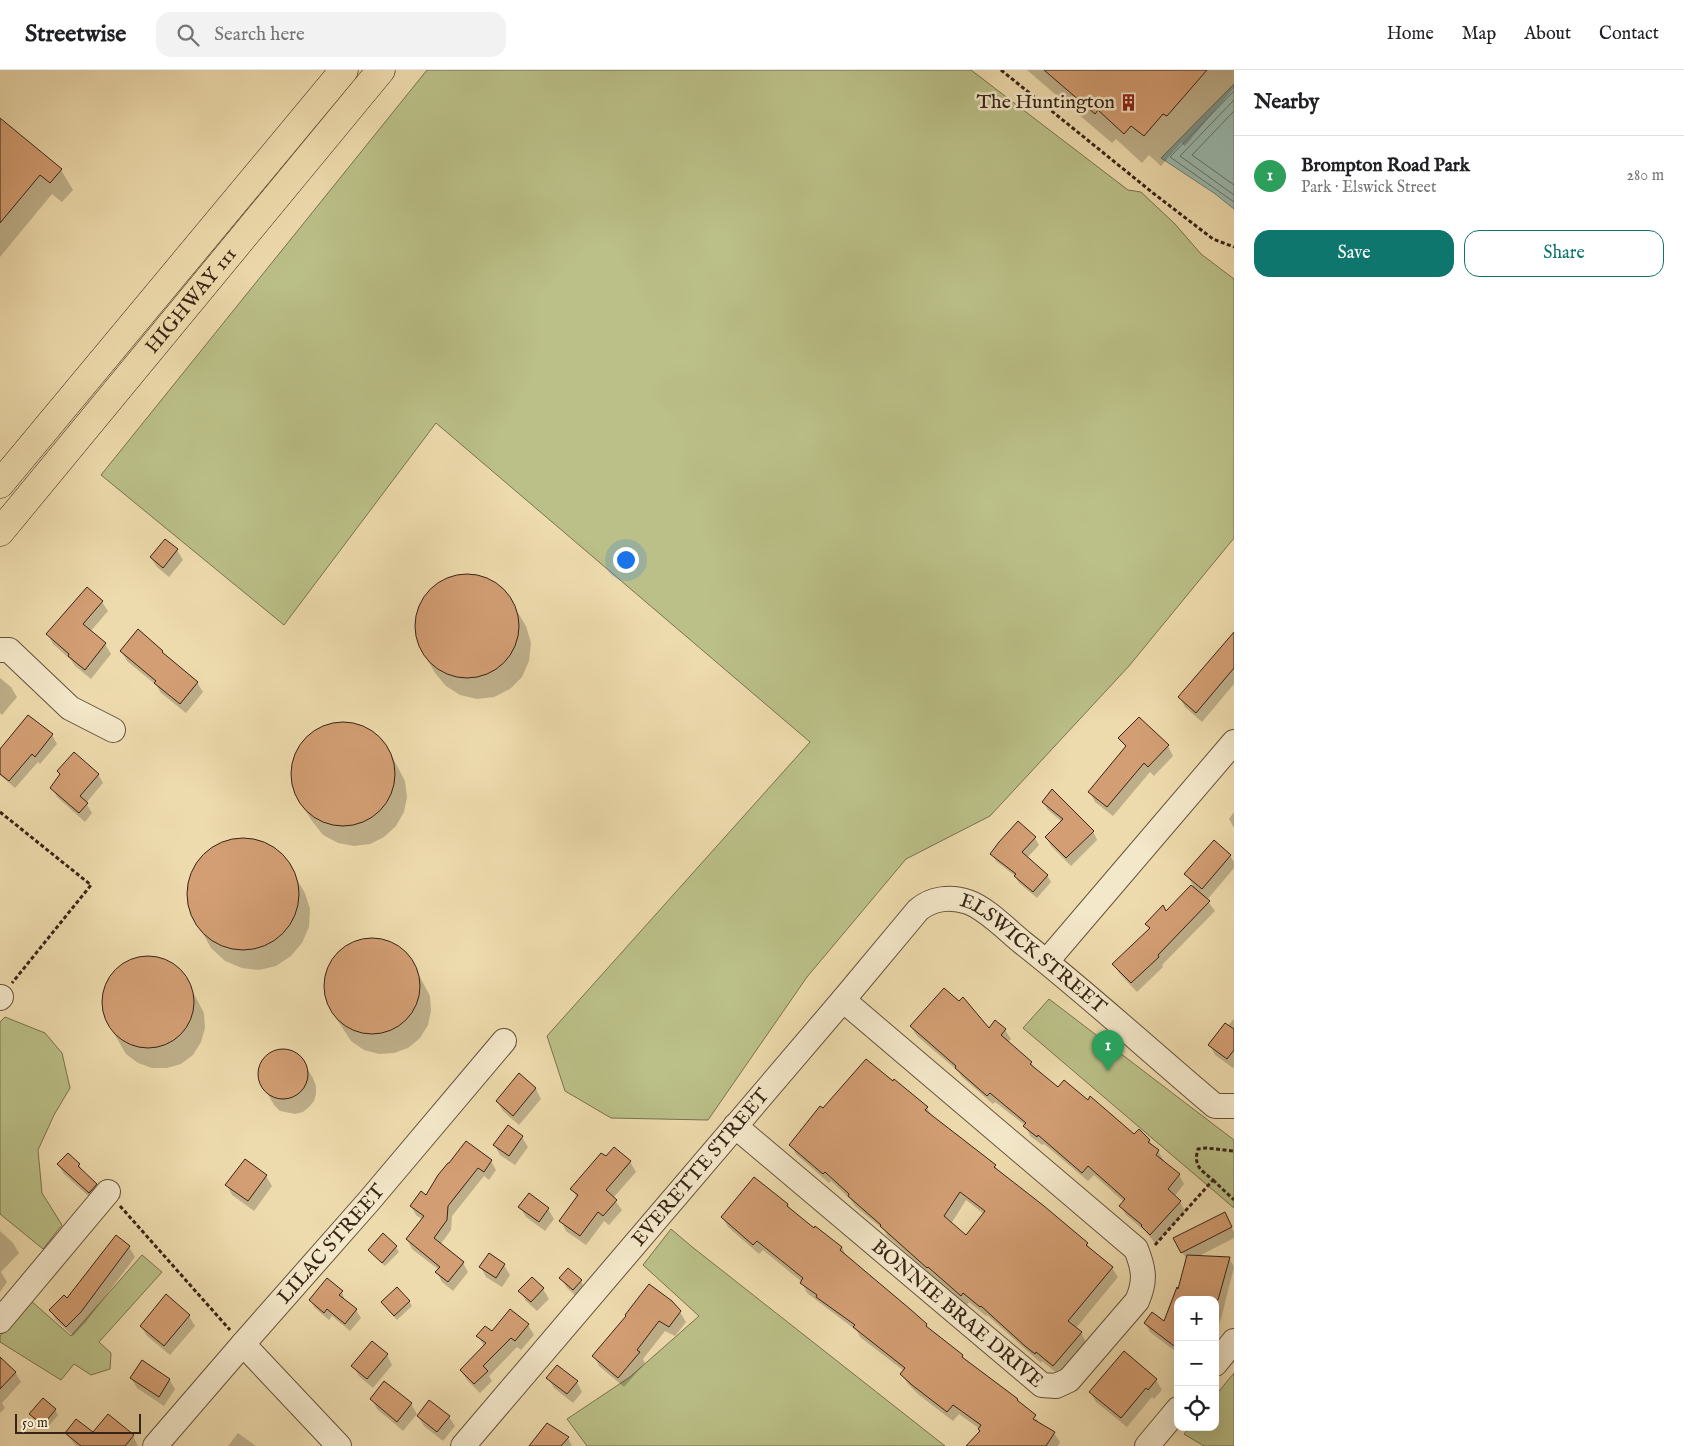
<!DOCTYPE html>
<html lang="en">
<head>
<meta charset="utf-8">
<style>
  body { margin:0; font-family:"IM FELL English",serif; background:#f2f2f2; color:#202124 }
  .controls { position:absolute; right:15px; bottom:15px; display:grid; overflow:hidden; border-radius:10px; box-shadow:0 5px 20px #0002 }
  .controls button { width:45px; height:45px; display:grid; place-items:center; padding:0; border:0; border-bottom:1px solid #e0e0e0; background:#fff; color:#202124; font:25px sans-serif }
  .scale { position:absolute; left:15px; bottom:12px; width:126px; box-sizing:border-box; padding-left:5px; border:2px solid #372416; border-top:0; font-size:14px; line-height:18px; white-space:nowrap; color:#372416; -webkit-text-stroke:4px #f4e8ca; paint-order:stroke }
  .you { position:absolute; left:625px; top:489px; width:18px; height:18px; margin:-12px; border:4px solid #fff; border-radius:50%; background:#1a73e8; box-shadow:0 0 0 8px #1a73e833 }
  .badge { display:grid; place-items:center; width:32px; height:32px; border-radius:50%; background:#0f766e; color:#fff; font-size:16px; font-weight:700 }
  .pin { position:absolute; translate:-50% -41px; filter:drop-shadow(0 1px 2px #0008) }
  .pin::after { content:''; position:absolute; top:26px; width:18px; height:15px; background:inherit; clip-path:polygon(0 0,100% 0,50% 100%) }
  .list { margin:0; padding:0; list-style:none }
  h2 { display:flex; justify-content:space-between; align-items:center; height:65px; margin:0; padding:0 20px; font-size:21px }
  h2 small { font-size:16px; font-weight:400; color:#757577 }
  .list li { display:grid; grid-template-columns:32px 1fr auto; gap:15px; align-items:center; box-sizing:border-box; height:80px; padding:0 20px; border-top:1px solid #e0e0e0 }
  .list b { display:block; font-size:19px; white-space:nowrap }
  .list p { margin:0; font-size:16px; white-space:nowrap; color:#757577 }
  .list em { font-size:16px; font-style:normal; color:#757577 }
  .actions { display:flex; gap:10px; padding:15px 20px }
  .actions a { flex:1; padding:11px 0; border:1px solid #0f766e; border-radius:15px; text-align:center; font-size:18px; color:#0f766e }
  .actions .main { background:#0f766e; color:#fff }
  .icon { flex:none; width:28px; height:28px; fill:none; stroke:currentColor; stroke-width:2; stroke-linecap:round; stroke-linejoin:round }
  .map { position:relative; flex:none; width:1234px; height:1376px; overflow:hidden }
  header { display:flex; align-items:center; gap:30px; box-sizing:border-box; height:70px; padding:0 25px; background:#fff; border-bottom:1px solid #e0e0e0 }
  header strong { font-size:24px }
  nav { display:flex; gap:28px; margin-inline-start:auto; font-size:18px }
  .search { width:350px; height:45px; background:#f2f2f2; display:flex; align-items:center; gap:12px; box-sizing:border-box; padding:0 18px; border-radius:15px; color:#757577; font-size:19px }
  main { display:flex }
  aside { flex:1; background:#fff }
  .map>svg:first-child { display:block }
  .green { fill:#bbc088; stroke:#79724f }
  .water { fill:#9abab0; stroke:#727e72 }
  .shadow { fill:#0003; fill-rule:evenodd }
  .lines { fill:none; stroke-linecap:round; stroke-linejoin:round }
  .shore { stroke:#686f63; stroke-width:1 }
  .building { fill:#d39e73; stroke:#372416; fill-rule:evenodd }
  .minor-casing { stroke:#65523c; stroke-width:26 }
  .highway-casing { stroke:#372416; stroke-width:29 }
  .path { stroke:#372416; stroke-width:3; stroke-dasharray:4 2.5; stroke-linecap:butt }
  .minor { stroke:#f4e8ca; stroke-width:24 }
  .highway { stroke:#eedbad; stroke-width:28 }
  .labels { text-anchor:middle; dominant-baseline:central; stroke-width:5; stroke-linejoin:round; paint-order:stroke }
  .poi-label { font-size:20px; fill:#372416; stroke:#f4e8ca; text-anchor:end }
  .street-label { font-size:20px; fill:#372416; stroke:#f4e8ca }
</style>
</head>
<body>
<header>
<strong>Streetwise</strong>
<div class="search"><svg class="icon" aria-label="search" viewBox="0 0 24 24"><circle cx="10" cy="10" r="6"/><path d="M15 15l6 6"/></svg>Search here</div>
<nav><a>Home</a><a>Map</a><a>About</a><a>Contact</a></nav>
</header>
<main>
<div class="map">
<svg width="1234" height="1376" viewBox="0 0 1234 1376">
  <rect width="100%" height="100%" fill="#eedbad"/>
  <filter id="stains"><feTurbulence type="fractalNoise" baseFrequency=".004" numOctaves="4"/><feColorMatrix values="0 0 0 0 .2 0 0 0 0 .09 0 0 0 0 .02 0 0 0 .5 -.17"/></filter>
  <radialGradient id="worn" r=".72"><stop offset=".6" stop-color="#630" stop-opacity="0"/><stop offset="1" stop-color="#630" stop-opacity=".3"/></radialGradient>
  <!-- green -->
  <g class="green">
    <polygon points="427,0 971,0 1128,120 1141,122 1175,154 1201,184 1234,209 1234,468 1129,596 990,746 906,789 807,907 708,1050 611,1048 565,1021 547,966 810,672 436,353 284,555 101,405"/>
    <polygon points="1049,929 1234,1070 1234,1138 1023,958"/>
    <polygon points="5,947 45,963 62,983 70,1018 54,1045 38,1080 42,1123 62,1155 43,1179 0,1144 0,952"/>
    <polygon points="671,1159 691,1176 945,1376 587,1376 567,1349 630,1307 699,1246 643,1195"/>
    <polygon points="142,1185 162,1202 99,1272 111,1283 110,1299 91,1305 74,1294 61,1310 0,1272 0,1266 30,1230 71,1266"/>
    <polygon points="1234,1303 1234,1376 1204,1376 1184,1364 1190,1357 1215,1357 1215,1326"/>
  </g>
  <!-- water -->
  <polygon class="water" points="1234,14 1234,139 1214,123 1161,88"/>
  <!-- shadow -->
  <g class="shadow">
    <polygon points="1027,0 1234,0 1234,18 1185,76 1181,73 1161,96 1149,85 1142,93 1116,69 1112,73"/>
    <polygon points="0,49 61,100 73,120 62,132 52,124 0,187"/>
    <polygon points="177,480 183,490 169,507 157,497 151,488"/>
    <polygon points="460,506 476,506 492,511 505,522 526,556 531,573 529,591 522,607 510,619 494,627 477,629 460,625 446,616 435,603 423,582 417,566 416,550 421,534 431,520 444,511"/>
    <polygon points="102,532 108,541 90,562 105,574 111,584 91,609 75,596 71,590 53,574 48,564"/>
    <polygon points="1234,564 1234,614 1202,652 1185,637 1180,628"/>
    <polygon points="121,581 162,582 165,587 197,612 203,622 186,643 161,623 156,615 127,591"/>
    <polygon points="0,608 11,617 17,627 2,645 0,643"/>
    <polygon points="341,653 358,655 374,663 386,675 405,711 407,727 404,742 396,756 384,767 370,774 354,776 338,773 323,765 312,751 299,730 293,714 293,696 298,680 309,666 324,657"/>
    <polygon points="52,665 57,674 40,694 38,692 15,718 0,705 0,681"/>
    <polygon points="1120,668 1168,676 1173,686 1154,706 1150,702 1113,746 1095,732 1090,722 1126,678"/>
    <polygon points="58,701 98,704 103,713 86,733 92,743 85,752 57,727 52,718 61,706"/>
    <polygon points="1043,732 1093,761 1097,770 1071,796 1051,776 1046,767 1062,752 1048,740"/>
    <polygon points="1234,742 1234,758 1229,749"/>
    <polygon points="1019,753 1035,768 1039,775 1027,788 1047,805 1051,812 1037,828 1019,813 1015,806 996,791 992,784"/>
    <polygon points="233,770 251,770 269,775 283,787 305,823 310,839 309,857 302,873 291,886 276,896 259,900 242,898 225,891 211,878 190,840 188,822 192,804 201,788 215,776"/>
    <polygon points="1214,772 1230,786 1234,792 1234,798 1207,830 1215,841 1162,895 1163,897 1137,922 1119,903 1114,894 1150,860 1147,854 1166,843 1193,815 1186,804"/>
    <polygon points="372,869 388,872 401,879 411,890 430,926 431,941 428,955 420,968 408,978 394,983 379,984 364,980 351,971 329,937 325,922 326,906 332,891 342,879 356,872"/>
    <polygon points="149,887 164,890 176,897 186,909 204,943 205,958 201,972 193,985 181,994 167,998 152,998 138,993 126,984 106,950 103,935 104,921 110,907 121,896 134,889"/>
    <polygon points="1234,949 1234,997 1233,998 1215,985 1210,975"/>
    <polygon points="911,957 1005,960 1011,969 1008,972 1031,993 1036,1000 1058,1019 1088,1031 1135,1066 1149,1070 1153,1077 1158,1081 1164,1091 1163,1092 1179,1105 1184,1114 1174,1127 1180,1132 1185,1141 1156,1174 1145,1161 1126,1145 1121,1136 1124,1132 1094,1105 1088,1111 1044,1074 1042,1075 1030,1066 1026,1056 995,1032 993,1034 962,1007 958,1001 917,966"/>
    <polygon points="285,980 293,982 299,986 313,1008 316,1016 316,1024 314,1031 309,1037 303,1042 295,1044 280,1041 274,1035 261,1012 259,1004 260,996 264,989 270,984"/>
    <polygon points="519,1005 536,1019 541,1029 519,1055 503,1041 497,1031"/>
    <path d="M927,1038L932,1046L995,1096L998,1101L1087,1174L1091,1180L1112,1198L1118,1207L1076,1258L1081,1263L1086,1272L1059,1305L1042,1291L1041,1293L987,1245L986,1246L969,1232L967,1235L923,1198L887,1166L885,1161L855,1136L851,1130L831,1111L829,1113L796,1084L791,1075L824,1040ZM966,1130L984,1144L966,1166L951,1154Z"/>
    <polygon points="522,1067 528,1077 515,1095 500,1085 495,1076"/>
    <polygon points="606,1088 630,1092 636,1102 613,1128 622,1140 609,1155 604,1151 586,1175 566,1161 561,1151 577,1128 572,1119"/>
    <polygon points="491,1091 496,1100 489,1110 484,1106 452,1146 451,1160 440,1175 463,1193 468,1202 453,1221 442,1212 437,1202 439,1200 412,1179 407,1169 423,1150 416,1145 411,1136 427,1126 439,1106"/>
    <polygon points="58,1094 79,1095 84,1104 96,1115 102,1125 95,1132 64,1104"/>
    <polygon points="266,1106 272,1116 254,1141 232,1125 227,1115"/>
    <polygon points="529,1125 548,1139 554,1149 545,1161 526,1147 520,1137"/>
    <polygon points="788,1135 791,1140 814,1159 842,1177 847,1188 926,1255 928,1259 962,1286 965,1291 1017,1330 1020,1334 1035,1346 1036,1347 1033,1347 1030,1354 1036,1348 1040,1354 1054,1363 1060,1372 1058,1376 987,1376 980,1359 959,1344 953,1351 919,1325 908,1314 902,1304 904,1301 860,1267 857,1261 807,1223 802,1212 763,1180 759,1184 728,1157 723,1148"/>
    <polygon points="1224,1144 1234,1162 1234,1168 1197,1187 1229,1188 1234,1197 1221,1249 1215,1263 1215,1230 1182,1182"/>
    <polygon points="0,1161 13,1173 19,1183 1,1202 7,1212 0,1222"/>
    <polygon points="129,1177 135,1187 86,1252 73,1266 56,1250 51,1241 67,1230"/>
    <polygon points="396,1177 399,1182 385,1196 372,1184 369,1180"/>
    <polygon points="489,1185 504,1195 510,1205 502,1217 486,1207 481,1197"/>
    <polygon points="532,1208 543,1219 549,1229 537,1241 526,1231 520,1221"/>
    <polygon points="561,1208 581,1211 586,1221 579,1229 567,1218"/>
    <polygon points="342,1222 345,1231 356,1240 361,1248 350,1261 332,1246 329,1250 315,1238 310,1230"/>
    <polygon points="409,1231 412,1236 397,1250 382,1233"/>
    <polygon points="680,1242 686,1252 675,1266 665,1261 643,1289 645,1293 624,1317 599,1296 594,1286 628,1246"/>
    <polygon points="189,1246 195,1256 170,1285 147,1266 141,1256"/>
    <polygon points="1145,1253 1178,1263 1178,1283 1151,1263"/>
    <polygon points="528,1255 534,1265 521,1280 517,1277 489,1306 492,1311 480,1323 467,1310 461,1301 484,1276 478,1266"/>
    <polygon points="1124,1283 1156,1310 1162,1320 1154,1329 1152,1327 1127,1357 1096,1332 1090,1322"/>
    <polygon points="387,1285 392,1295 373,1318 359,1306 353,1296"/>
    <polygon points="0,1289 15,1302 21,1312 2,1333 5,1338 0,1343"/>
    <polygon points="131,1308 169,1309 175,1319 164,1336 137,1318"/>
    <polygon points="548,1308 577,1312 582,1322 573,1333 554,1318"/>
    <polygon points="372,1329 411,1334 417,1344 403,1361 377,1339"/>
    <polygon points="55,1340 58,1345 46,1359 33,1348 31,1344"/>
    <polygon points="418,1346 449,1347 455,1356 443,1371 424,1356"/>
    <polygon points="547,1354 568,1368 572,1376 530,1376"/>
    <polygon points="66,1363 133,1366 138,1376 76,1376"/>
    <polygon points="238,1363 256,1376 228,1376"/>
  </g>
  <g class="lines">
    <!-- shore -->
    <g class="shore">
      <polyline points="1234,21 1170,87 1234,132"/>
      <polyline points="1234,30 1180,86 1234,125"/>
      <polyline points="1234,41 1192,85 1234,115"/>
    </g>
  </g>
  <!-- building -->
  <g class="building">
    <polygon points="1044,0 1207,0 1167,46 1163,44 1144,66 1131,56 1124,64 1098,40 1095,44"/>
    <polygon points="0,48 62,99 50,113 40,105 0,153"/>
    <polygon points="165,469 178,479 163,498 150,487"/>
    <circle cx="467" cy="556" r="52"/>
    <polygon points="87,517 103,531 83,554 106,573 85,600 68,586 69,584 46,564"/>
    <polygon points="138,559 163,581 162,582 198,612 180,634 154,613 156,611 120,581"/>
    <polygon points="1234,562 1234,598 1196,643 1178,627"/>
    <polygon points="28,645 53,664 35,687 32,684 9,711 0,704 0,679"/>
    <polygon points="1139,647 1169,675 1148,697 1144,693 1107,737 1088,722 1126,676 1118,668"/>
    <circle cx="343" cy="704" r="52"/>
    <polygon points="74,682 99,704 80,726 88,733 79,743 50,718 60,704 57,701"/>
    <polygon points="1052,719 1094,761 1066,788 1045,767 1063,749 1042,732"/>
    <polygon points="1018,751 1036,767 1022,782 1048,805 1033,822 1014,806 1016,804 990,784 999,772"/>
    <circle cx="243" cy="824" r="56"/>
    <polygon points="1214,770 1231,785 1202,819 1184,804"/>
    <polygon points="1191,815 1210,831 1158,885 1159,887 1131,913 1112,894 1150,858 1145,854 1163,835 1166,841"/>
    <circle cx="372" cy="916" r="48"/>
    <circle cx="148" cy="932" r="46"/>
    <polygon points="944,918 959,931 963,927 989,958 995,950 1006,959 1001,965 1032,992 1030,994 1058,1017 1064,1010 1088,1030 1090,1026 1134,1064 1139,1059 1150,1070 1148,1072 1159,1080 1156,1085 1180,1104 1168,1119 1181,1131 1150,1165 1141,1156 1142,1155 1119,1136 1125,1129 1088,1096 1082,1103 1038,1065 1037,1067 1023,1056 1026,1053 990,1023 987,1026 955,998 956,996 910,956"/>
    <polygon points="1225,953 1234,959 1234,980 1227,989 1208,975"/>
    <circle cx="283" cy="1004" r="25"/>
    <path d="M866,989L893,1011L894,1009L928,1037L925,1040L996,1095L994,1097L1044,1136L1088,1173L1086,1175L1113,1197L1068,1251L1082,1262L1053,1296L1036,1282L1035,1284L1025,1276L981,1236L980,1237L963,1223L961,1226L928,1197L927,1198L880,1156L881,1155L848,1126L849,1124L825,1102L823,1104L789,1075L820,1036L823,1038ZM960,1122L985,1141L966,1165L944,1146Z"/>
    <polygon points="519,1003 536,1018 513,1046 496,1031"/>
    <polygon points="508,1055 523,1066 509,1086 493,1075"/>
    <polygon points="466,1071 492,1090 484,1102 478,1098 448,1136 447,1150 434,1168 464,1192 448,1212 435,1202 440,1197 406,1169 424,1146 410,1136 421,1121 426,1125 438,1105 448,1093 449,1093"/>
    <polygon points="614,1077 631,1091 606,1120 617,1130 603,1146 598,1142 580,1166 559,1151 578,1125 570,1119 601,1083 606,1086"/>
    <polygon points="68,1083 80,1094 78,1096 97,1114 89,1123 57,1094"/>
    <polygon points="245,1089 267,1105 248,1131 225,1115"/>
    <polygon points="754,1107 788,1134 787,1136 814,1158 815,1156 842,1177 840,1180 910,1239 927,1254 926,1256 963,1285 962,1287 1018,1329 1017,1330 1036,1345 1033,1349 1055,1362 1046,1376 966,1376 980,1361 978,1359 981,1355 953,1335 947,1342 912,1315 900,1304 905,1298 853,1257 855,1255 816,1227 817,1225 800,1213 803,1208 757,1171 753,1175 721,1147"/>
    <polygon points="529,1123 549,1138 539,1152 518,1137"/>
    <polygon points="1225,1142 1232,1157 1181,1183 1173,1168"/>
    <polygon points="383,1163 397,1176 382,1193 368,1180"/>
    <polygon points="116,1165 130,1176 81,1242 66,1257 49,1240 64,1225 67,1228"/>
    <polygon points="489,1183 505,1194 496,1208 479,1197"/>
    <polygon points="1187,1185 1230,1187 1218,1230 1178,1230 1178,1279 1144,1253 1152,1242 1164,1251 1177,1217 1178,1219"/>
    <polygon points="568,1198 582,1210 573,1220 559,1208"/>
    <polygon points="532,1207 544,1218 531,1232 518,1221"/>
    <polygon points="327,1208 343,1221 339,1225 357,1239 345,1254 327,1239 324,1243 309,1230"/>
    <polygon points="649,1214 672,1231 681,1241 669,1257 659,1251 637,1280 640,1282 618,1308 592,1286 626,1246 625,1245"/>
    <polygon points="397,1217 410,1231 394,1246 381,1232"/>
    <polygon points="166,1224 190,1245 164,1276 140,1256"/>
    <polygon points="510,1239 529,1254 515,1271 511,1268 483,1296 488,1301 474,1314 460,1300 486,1273 476,1266 485,1256 492,1261"/>
    <polygon points="372,1271 388,1284 367,1309 351,1296"/>
    <polygon points="1124,1281 1157,1309 1148,1320 1146,1318 1121,1348 1089,1322"/>
    <polygon points="0,1287 16,1302 0,1319"/>
    <polygon points="142,1290 170,1309 159,1327 130,1308"/>
    <polygon points="557,1295 578,1311 567,1324 546,1308"/>
    <polygon points="384,1311 412,1333 397,1352 370,1329"/>
    <polygon points="43,1328 56,1339 43,1355 29,1344"/>
    <polygon points="429,1330 450,1346 437,1362 417,1346"/>
    <polygon points="108,1344 134,1365 125,1376 81,1376 65,1363 76,1349 93,1362"/>
    <polygon points="547,1353 569,1367 561,1376 529,1376"/>
  </g>
  <g class="lines">
    <defs>
      <g id="minor">
        <polyline points="0,580 9,580 70,638 113,660"/>
        <polyline points="1047,891 1234,672"/>
        <polyline points="0,928 1,927"/>
        <path id="s1" d="M735,1056L1042,1315L1056,1316L1069,1310L1137,1231C1146,1211 1144,1199 1136,1179L843,930"/>
        <polyline points="0,1251 108,1122"/>
        <polyline points="243,1274 339,1376"/>
        <polyline points="1215,1294 1234,1271"/>
        <path id="s2" d="M155,1376L243,1274L369,1131L504,971"/>
        <path id="s3" d="M463,1376L843,930L918,840C932,828 951,826 968,832C986,838 1008,861 1023,873C1089,925 1151,982 1215,1036H1234"/>
        <polyline points="1147,1376 1178,1339"/>
      </g>
      <g id="highway">
        <polyline points="0,414 344,0"/>
        <path id="s4" d="M0,462L381,0"/>
      </g>
    </defs>
    <!-- minor casing -->
    <use href="#minor" class="minor-casing"/>
    <!-- highway casing -->
    <use href="#highway" class="highway-casing"/>
    <!-- path -->
    <g class="path">
      <polyline points="1001,0 1153,123 1213,169 1234,177"/>
      <polyline points="0,742 91,815 12,913"/>
      <polyline points="1213,1110 1234,1130"/>
      <polyline points="120,1136 230,1260"/>
      <path d="M1155,1175L1213,1110C1201,1100 1193,1096 1198,1079L1206,1078L1234,1081"/>
    </g>
    <!-- minor -->
    <use href="#minor" class="minor"/>
    <!-- highway -->
    <use href="#highway" class="highway"/>
  </g>
  <!-- icons -->
  <defs>
    <symbol id="building-bare" viewBox="-9 -9 18 18"><path d="M-4-6H4V6H1V3H-1V6H-4ZM-2.5-4.3h1.7v1.8h-1.7ZM.8-4.3h1.7v1.8H.8ZM-2.5-1h1.7V.8h-1.7ZM.8-1h1.7V.8H.8Z" fill="#8f2418" stroke="#f4e8ca" stroke-width="2.5" paint-order="stroke"/></symbol>
  </defs>
  <g fill-rule="evenodd">
    <use href="#building-bare" x="1116" y="20" width="25" height="25"/>
  </g>
  <g class="labels">
    <!-- poi labels -->
    <g class="poi-label">
      <text x="1115" y="32">The Huntington</text>
    </g>
    <!-- street labels -->
    <g class="street-label">
      <text stroke="none"><textPath href="#s4" startOffset="300">HIGHWAY 111</textPath></text>
      <text stroke="none"><textPath href="#s3" startOffset="839">ELSWICK STREET</textPath></text>
      <text stroke="none"><textPath href="#s3" startOffset="366">EVERETTE STREET</textPath></text>
      <text stroke="none"><textPath href="#s2" startOffset="268">LILAC STREET</textPath></text>
      <text stroke="none"><textPath href="#s1" startOffset="291">BONNIE BRAE DRIVE</textPath></text>
    </g>
  </g>
  <rect width="100%" height="100%" filter="url(#stains)"/>
  <rect width="100%" height="100%" fill="url(#worn)"/>
</svg>
<div class="controls">
<button>+</button>
<button>−</button>
<button><svg class="icon" aria-label="locate" viewBox="0 0 24 24"><circle cx="12" cy="12" r="6"/><path d="M12 2v4M12 18v4M2 12h4M18 12h4"/></svg></button>
</div>
<div class="scale">50 m</div>
<div class="you"></div>
<div class="pin badge" style="left:1108px;top:1001px;background:#2e9e5b">1</div>
</div>
<aside>
<h2>Nearby<small></small></h2>
<ul class="list">
<li><span class="badge" style="background:#2e9e5b">1</span><div><b>Brompton Road Park</b><p>Park · Elswick Street</p></div><em>280 m</em></li>
</ul>
<div class="actions"><a class="main">Save</a><a>Share</a></div>
</aside>
</main>
</body>
</html>
